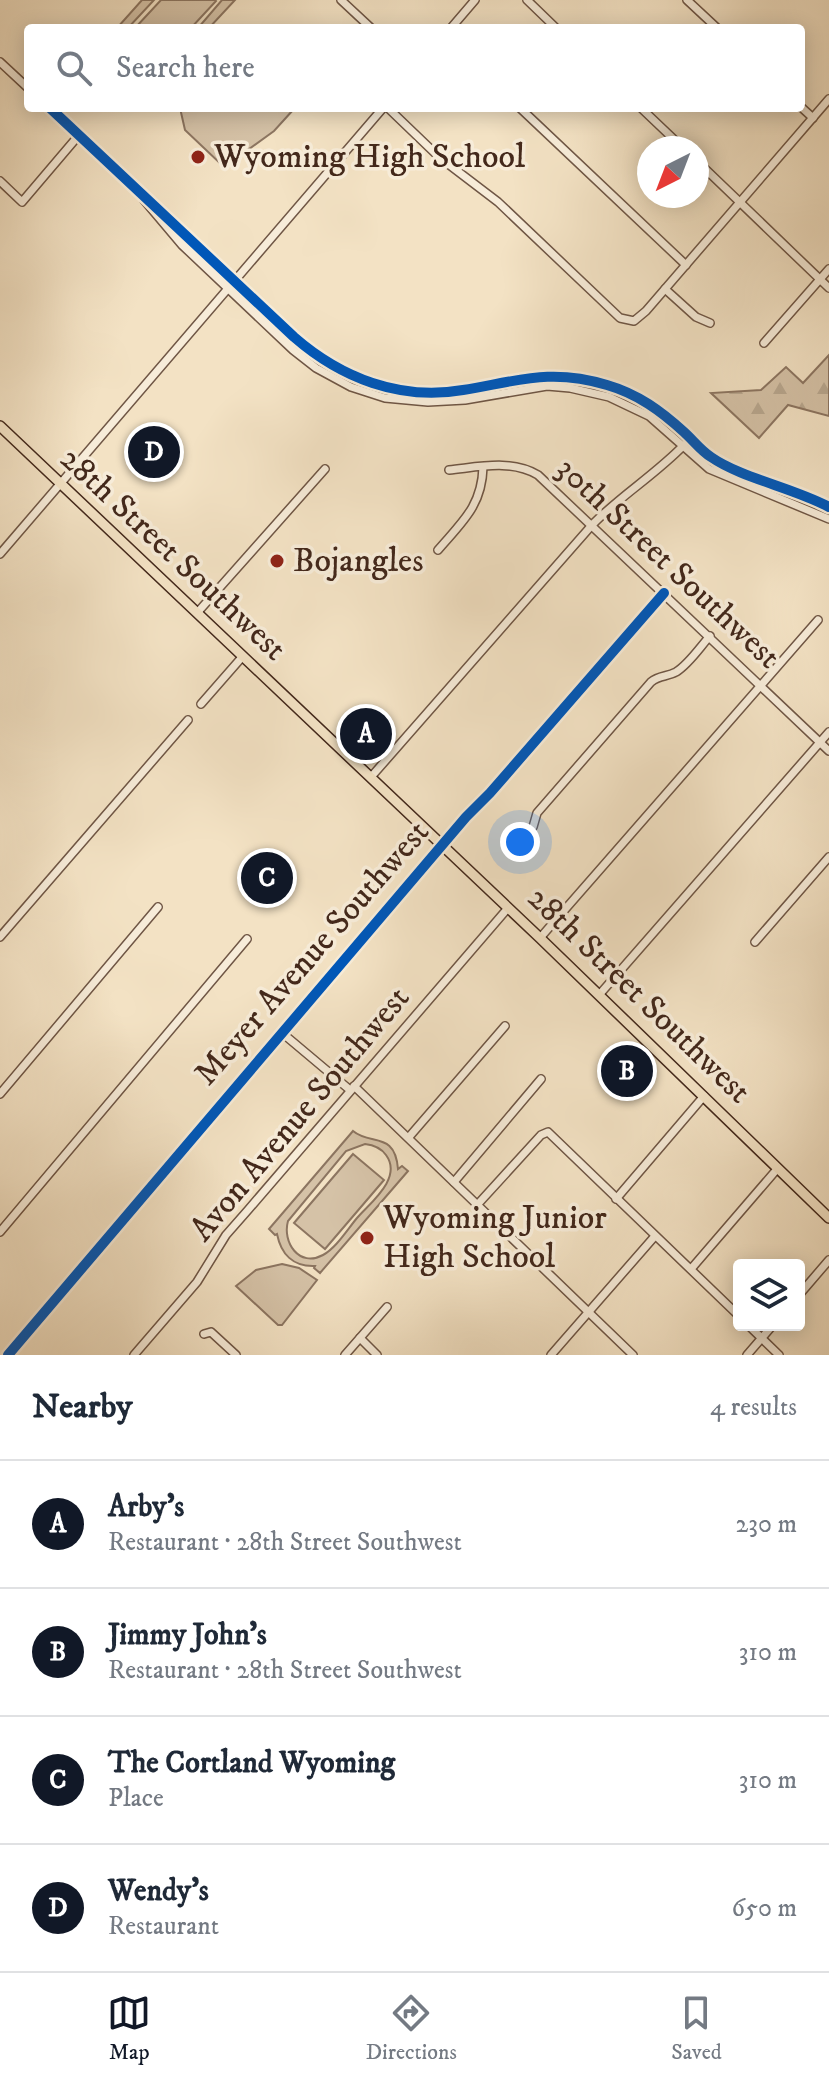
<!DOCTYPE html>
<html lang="en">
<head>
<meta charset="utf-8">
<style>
  body { margin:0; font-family:"IM FELL DW Pica",serif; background:#f6f6f7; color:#1f2937 }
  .controls { position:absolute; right:24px; bottom:24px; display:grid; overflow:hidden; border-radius:8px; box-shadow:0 4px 20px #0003 }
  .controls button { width:72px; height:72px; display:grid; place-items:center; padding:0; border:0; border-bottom:2px solid #e0e1e3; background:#fff; color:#1f2937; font:40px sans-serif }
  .compass { position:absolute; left:637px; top:136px; width:72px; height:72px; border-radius:50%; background:#fff; box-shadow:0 4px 20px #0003; rotate:222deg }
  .you { position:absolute; left:520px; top:842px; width:28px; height:28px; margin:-20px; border:6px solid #fff; border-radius:50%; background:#1a73e8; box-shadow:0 0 0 12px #1a73e833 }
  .badge { display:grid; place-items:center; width:52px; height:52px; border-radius:50%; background:#111827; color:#fff; font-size:26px; font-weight:700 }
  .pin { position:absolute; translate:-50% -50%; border:4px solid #fff; box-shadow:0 2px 8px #0006 }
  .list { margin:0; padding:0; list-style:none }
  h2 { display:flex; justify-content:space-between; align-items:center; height:104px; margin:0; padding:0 32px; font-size:34px }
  h2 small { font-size:26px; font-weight:400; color:#747a83 }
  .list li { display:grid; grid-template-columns:52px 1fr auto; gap:24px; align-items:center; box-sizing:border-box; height:128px; padding:0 32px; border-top:2px solid #e0e1e3 }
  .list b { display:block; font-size:30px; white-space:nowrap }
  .list p { margin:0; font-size:26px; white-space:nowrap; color:#747a83 }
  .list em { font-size:26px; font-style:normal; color:#747a83 }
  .icon { flex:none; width:44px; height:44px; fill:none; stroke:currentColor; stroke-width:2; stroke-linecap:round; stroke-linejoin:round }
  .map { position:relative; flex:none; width:829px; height:1355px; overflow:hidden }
  .search { position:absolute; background:#fff; box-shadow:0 4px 20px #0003; left:24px; right:24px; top:24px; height:88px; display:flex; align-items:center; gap:20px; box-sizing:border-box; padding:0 28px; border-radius:8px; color:#747a83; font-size:30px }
  .sheet { height:616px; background:#fff }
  nav { display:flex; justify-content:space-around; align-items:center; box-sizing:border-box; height:112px; border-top:2px solid #e0e1e3; background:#fff; font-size:22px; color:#747a83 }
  nav a { display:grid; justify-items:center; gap:4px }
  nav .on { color:#111827 }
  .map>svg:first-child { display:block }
  .forest { fill:url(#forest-firs); stroke:#8c7561; stroke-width:2 }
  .garden { fill:#d5c2a7; stroke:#8c7561; stroke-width:2; fill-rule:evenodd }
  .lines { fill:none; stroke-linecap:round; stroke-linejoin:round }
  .minor-casing { stroke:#6f5645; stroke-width:10 }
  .major-casing { stroke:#43281b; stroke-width:12 }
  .minor { stroke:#f7ecd9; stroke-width:7 }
  .major { stroke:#f3e2c4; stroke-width:9 }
  .cycleway-casing { stroke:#f7ecd9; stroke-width:15 }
  .cycleway { stroke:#0057b8; stroke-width:10 }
  .poi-dot { fill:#8f2418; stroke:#f7ecd9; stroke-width:3 }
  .labels { text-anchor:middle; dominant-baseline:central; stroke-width:7; stroke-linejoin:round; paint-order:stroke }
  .poi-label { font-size:34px; fill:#43281b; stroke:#f7ecd9; text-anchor:start }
  .street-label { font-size:34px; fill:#43281b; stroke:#f7ecd9 }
</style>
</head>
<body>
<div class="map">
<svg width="829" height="1355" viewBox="0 0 829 1355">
  <defs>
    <pattern id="forest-firs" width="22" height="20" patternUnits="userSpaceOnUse" patternTransform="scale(2)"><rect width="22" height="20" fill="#d5c2a7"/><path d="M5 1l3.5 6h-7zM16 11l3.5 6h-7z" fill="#b8a78f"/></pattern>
  </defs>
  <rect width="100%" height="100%" fill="#f3e2c4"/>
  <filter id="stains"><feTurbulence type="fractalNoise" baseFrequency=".0025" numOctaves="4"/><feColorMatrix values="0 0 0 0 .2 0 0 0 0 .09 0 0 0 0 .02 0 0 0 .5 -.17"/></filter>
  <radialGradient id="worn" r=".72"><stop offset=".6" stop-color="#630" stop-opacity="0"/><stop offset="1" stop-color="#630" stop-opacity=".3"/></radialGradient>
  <!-- forest -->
  <polygon class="forest" points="829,355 829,416 788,405 759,438 711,393 761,390 786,367 803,383"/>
  <!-- garden -->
  <g class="garden">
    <polygon points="142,0 154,0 128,28 117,28"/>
    <polygon points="161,0 215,0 216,1 191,28 135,28"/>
    <polygon points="222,0 235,0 209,28 198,28"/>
    <polygon points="180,108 293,108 293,110 274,131 224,167 185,130"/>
    <path d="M353,1131C371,1146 395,1131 398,1169L402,1166L408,1171L320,1273L314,1268L315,1266C293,1267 281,1254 277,1234L275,1235L269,1229ZM365,1144C374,1145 381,1148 386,1155C403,1178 370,1203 357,1218C347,1230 336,1248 323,1255C299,1268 282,1242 288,1221L346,1151Z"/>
    <polygon points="353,1154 384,1180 325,1249 294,1223"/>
    <polygon points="282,1264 299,1268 317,1280 282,1325 278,1325 236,1286 256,1270"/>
  </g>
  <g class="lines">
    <defs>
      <g id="minor">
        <polyline points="341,0 371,28"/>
        <polyline points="527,0 556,28"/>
        <polyline points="687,0 717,28"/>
        <polyline points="451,28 475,0"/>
        <polyline points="0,62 28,88"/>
        <polyline points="801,107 813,118"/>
        <path d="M50,108L294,337C341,378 400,401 463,390C518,381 551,368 607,385C638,394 661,411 684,432C693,440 701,451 711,457C741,478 794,488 829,507"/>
        <polyline points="388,108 439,157 498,202 620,318 634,321 646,311 829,99"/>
        <polyline points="520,108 686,265"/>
        <polyline points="641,108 683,148"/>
        <polyline points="697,161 829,288"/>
        <polyline points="0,181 22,202 79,135"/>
        <polyline points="144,200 182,245 293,350 316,368 351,387 385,398 428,402 465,400 547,386 570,388 609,397 649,416 709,469 829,519"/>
        <polyline points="665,289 696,317 710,323"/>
        <polyline points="764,343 829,269"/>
        <path d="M449,470C479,467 511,459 538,475L829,751"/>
        <path d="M438,550C462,522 482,506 483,467"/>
        <polyline points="0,554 383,108"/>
        <polyline points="197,613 325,469"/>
        <polyline points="201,704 243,656"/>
        <path d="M371,777L592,525C620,496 655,475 684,445"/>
        <path d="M533,827L537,813L651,682C659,675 667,677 676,672C689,664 700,647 710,636"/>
        <polyline points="0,937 188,720"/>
        <polyline points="540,938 818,620"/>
        <polyline points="755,942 829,857"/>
        <polyline points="599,995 829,732"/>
        <polyline points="281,1032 350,1090"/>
        <polyline points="354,1086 633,1355"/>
        <polyline points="0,1094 158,907"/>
        <polyline points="409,1137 505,1026"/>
        <polyline points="454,1182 541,1079"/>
        <polyline points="616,1199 704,1096"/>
        <polyline points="478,1204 541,1135 548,1132 739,1316"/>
        <polyline points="0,1232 247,939"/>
        <polyline points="691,1269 778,1168"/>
        <polyline points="799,1295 829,1260"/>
        <polyline points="748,1325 779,1355"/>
        <polyline points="204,1334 211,1332 236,1355"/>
        <polyline points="360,1338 377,1355"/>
        <polyline points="8,1355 466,817 490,793 664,593"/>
        <polyline points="134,1355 197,1282 226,1235 248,1210 508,908"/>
        <polyline points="345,1355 387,1307"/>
        <polyline points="551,1355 655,1236"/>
        <polyline points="747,1355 773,1325"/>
      </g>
      <polyline id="major" points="0,426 540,938 829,1218"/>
    </defs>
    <!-- minor casing -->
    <use href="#minor" class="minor-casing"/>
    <!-- major casing -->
    <use href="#major" class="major-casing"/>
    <!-- minor -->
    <use href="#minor" class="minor"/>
    <!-- major -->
    <use href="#major" class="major"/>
    <defs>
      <g id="cycleway">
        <path d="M50,108L294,337C341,378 400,401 463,390C518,381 551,368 607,385C638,394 661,411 684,432C693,440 701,451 711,457C741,478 794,488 829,507"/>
        <polyline points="8,1355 466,817 490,793 664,593"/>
      </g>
    </defs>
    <!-- cycleway casing -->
    <use href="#cycleway" class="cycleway-casing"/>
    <!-- cycleway -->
    <use href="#cycleway" class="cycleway"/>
  </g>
  <!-- markers -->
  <g class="poi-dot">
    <circle cx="198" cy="157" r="8"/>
    <circle cx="277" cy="561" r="8"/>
    <circle cx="367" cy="1238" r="8"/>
  </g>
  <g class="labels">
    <!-- poi labels -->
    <g class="poi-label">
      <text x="214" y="157">Wyoming High School</text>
      <text x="293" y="561">Bojangles</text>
      <text x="383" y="1218">Wyoming Junior<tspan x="383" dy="39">High School</tspan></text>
    </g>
    <!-- street labels -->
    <g class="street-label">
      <text transform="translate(173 554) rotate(43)">28th Street Southwest</text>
      <text transform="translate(668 563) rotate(43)">30th Street Southwest</text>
      <text transform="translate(312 953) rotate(-49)">Meyer Avenue Southwest</text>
      <text transform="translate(639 995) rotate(44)">28th Street Southwest</text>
      <text transform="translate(300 1114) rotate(-50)">Avon Avenue Southwest</text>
    </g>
  </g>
  <rect width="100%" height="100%" filter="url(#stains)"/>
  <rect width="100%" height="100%" fill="url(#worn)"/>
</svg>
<div class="controls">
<button><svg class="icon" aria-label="layers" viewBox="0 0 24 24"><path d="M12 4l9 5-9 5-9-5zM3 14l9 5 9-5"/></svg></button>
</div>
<svg class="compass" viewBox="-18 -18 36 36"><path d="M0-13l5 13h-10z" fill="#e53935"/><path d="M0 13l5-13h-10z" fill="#747a83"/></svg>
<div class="you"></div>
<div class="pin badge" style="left:366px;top:734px">A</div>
<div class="pin badge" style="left:627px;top:1071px">B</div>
<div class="pin badge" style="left:267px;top:878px">C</div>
<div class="pin badge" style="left:154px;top:452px">D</div>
<div class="search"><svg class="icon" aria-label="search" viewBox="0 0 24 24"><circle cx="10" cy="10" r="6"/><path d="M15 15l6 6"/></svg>Search here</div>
</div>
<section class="sheet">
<h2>Nearby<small>4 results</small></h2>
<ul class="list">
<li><span class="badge">A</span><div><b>Arby's</b><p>Restaurant · 28th Street Southwest</p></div><em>230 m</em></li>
<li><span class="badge">B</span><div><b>Jimmy John's</b><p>Restaurant · 28th Street Southwest</p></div><em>310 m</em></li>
<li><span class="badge">C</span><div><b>The Cortland Wyoming</b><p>Place</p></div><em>310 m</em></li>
<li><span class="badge">D</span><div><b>Wendy's</b><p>Restaurant</p></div><em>650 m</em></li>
</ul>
</section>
<nav>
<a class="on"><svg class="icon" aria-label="map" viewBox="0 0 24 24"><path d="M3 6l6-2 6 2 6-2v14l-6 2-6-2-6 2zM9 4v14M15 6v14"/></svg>Map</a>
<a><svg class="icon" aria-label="directions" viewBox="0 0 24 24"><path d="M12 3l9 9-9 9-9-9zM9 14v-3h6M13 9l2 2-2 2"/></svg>Directions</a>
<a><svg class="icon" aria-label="saved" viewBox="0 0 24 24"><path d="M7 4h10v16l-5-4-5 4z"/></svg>Saved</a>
</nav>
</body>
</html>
